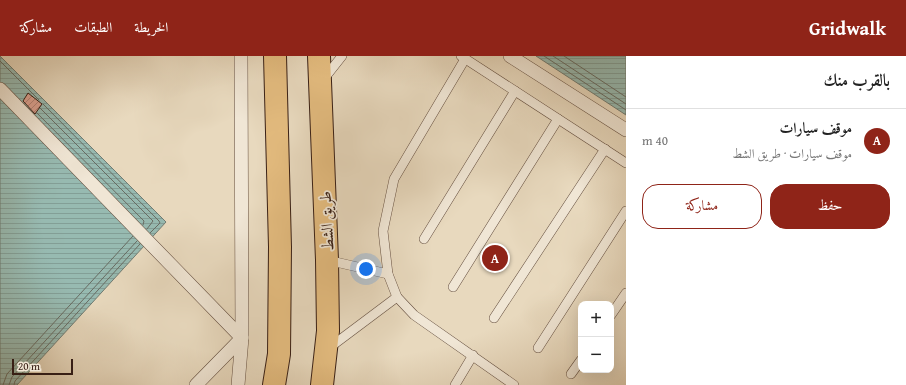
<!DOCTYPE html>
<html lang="ar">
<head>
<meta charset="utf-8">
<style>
  body { margin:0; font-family:"Gentium Book Plus",Amiri,serif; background:#f2f2f2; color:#222; direction:rtl }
  .controls { position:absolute; right:12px; bottom:12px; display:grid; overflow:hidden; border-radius:8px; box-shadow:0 4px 16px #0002 }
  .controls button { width:36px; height:36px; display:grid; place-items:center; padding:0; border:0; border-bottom:1px solid #e0e0e0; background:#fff; color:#222; font:20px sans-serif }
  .scale { position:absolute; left:12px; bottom:10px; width:61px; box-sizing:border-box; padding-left:4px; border:2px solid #381f15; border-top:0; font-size:11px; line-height:14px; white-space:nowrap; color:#381f15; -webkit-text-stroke:3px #f0e6d5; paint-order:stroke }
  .you { position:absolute; left:366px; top:213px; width:14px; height:14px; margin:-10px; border:3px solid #fff; border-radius:50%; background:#1a73e8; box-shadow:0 0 0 6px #1a73e833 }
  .badge { display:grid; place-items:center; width:26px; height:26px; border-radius:50%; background:#8f2418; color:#fff; font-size:13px; font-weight:700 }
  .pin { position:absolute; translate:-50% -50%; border:2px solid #fff; box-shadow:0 1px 4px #0006 }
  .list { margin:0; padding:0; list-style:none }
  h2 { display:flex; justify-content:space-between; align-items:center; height:52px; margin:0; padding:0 16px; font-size:17px }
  h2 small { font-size:13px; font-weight:400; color:#767676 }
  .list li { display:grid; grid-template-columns:26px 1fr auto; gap:12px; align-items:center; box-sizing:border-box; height:64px; padding:0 16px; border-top:1px solid #e0e0e0 }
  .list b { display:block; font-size:15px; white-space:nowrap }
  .list p { margin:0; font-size:13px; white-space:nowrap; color:#767676 }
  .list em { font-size:13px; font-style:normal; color:#767676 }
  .actions { display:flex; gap:8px; padding:12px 16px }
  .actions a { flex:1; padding:9px 0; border:1px solid #8f2418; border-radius:16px; text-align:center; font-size:14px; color:#8f2418 }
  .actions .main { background:#8f2418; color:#fff }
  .map { position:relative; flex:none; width:626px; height:329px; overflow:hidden; direction:ltr }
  header { display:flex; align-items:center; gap:24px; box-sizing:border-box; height:56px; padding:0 20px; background:#8f2418; color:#fff }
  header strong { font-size:19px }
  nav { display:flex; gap:22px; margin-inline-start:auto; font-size:14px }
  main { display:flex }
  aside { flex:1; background:#fff }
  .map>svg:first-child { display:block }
  .water { fill:url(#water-rules); stroke:#717c73 }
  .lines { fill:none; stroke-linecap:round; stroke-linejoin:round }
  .shore { stroke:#686c63; stroke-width:1 }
  .building { fill:url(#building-hatch); stroke:#381f15 }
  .service-casing { stroke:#644e3f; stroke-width:10 }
  .pedestrian-casing { stroke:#644e3f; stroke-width:14 }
  .trunk-casing { stroke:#381f15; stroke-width:24 }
  .service { stroke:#f0e6d5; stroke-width:9 }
  .pedestrian { stroke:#f0e6d5; stroke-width:13 }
  .trunk { stroke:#e4bc7f; stroke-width:22 }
  .labels { text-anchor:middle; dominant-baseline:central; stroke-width:3.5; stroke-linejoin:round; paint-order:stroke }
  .street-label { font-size:16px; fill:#381f15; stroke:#f0e6d5 }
</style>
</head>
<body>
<header>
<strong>Gridwalk</strong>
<nav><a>الخريطة</a><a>الطبقات</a><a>مشاركة</a></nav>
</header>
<main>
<aside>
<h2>بالقرب منك<small></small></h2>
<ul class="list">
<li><span class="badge">A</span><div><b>موقف سيارات</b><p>موقف سيارات · طريق الشط</p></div><em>40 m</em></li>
</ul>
<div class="actions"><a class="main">حفظ</a><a>مشاركة</a></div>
</aside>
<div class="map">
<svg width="626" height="329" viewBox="0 0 626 329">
  <defs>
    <pattern id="water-rules" width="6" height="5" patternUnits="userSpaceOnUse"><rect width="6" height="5" fill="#97bab1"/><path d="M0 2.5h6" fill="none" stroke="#839f97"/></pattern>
    <pattern id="building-hatch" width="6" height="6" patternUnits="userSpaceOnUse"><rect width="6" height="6" fill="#dba090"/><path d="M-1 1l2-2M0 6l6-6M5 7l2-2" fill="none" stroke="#b38274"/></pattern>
  </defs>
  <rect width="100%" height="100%" fill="#e8d9be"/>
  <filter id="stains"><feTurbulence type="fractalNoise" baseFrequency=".005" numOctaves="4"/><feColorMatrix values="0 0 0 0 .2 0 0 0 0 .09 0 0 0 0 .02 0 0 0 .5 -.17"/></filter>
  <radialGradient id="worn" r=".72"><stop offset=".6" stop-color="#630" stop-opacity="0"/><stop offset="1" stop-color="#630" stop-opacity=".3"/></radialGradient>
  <!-- water -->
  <g class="water">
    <polygon points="0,0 166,166 17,329 0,329"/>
    <polygon points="536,0 626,0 626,59"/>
  </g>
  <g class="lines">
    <!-- shore -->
    <g class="shore">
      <polyline points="544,0 626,54"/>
      <polyline points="553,0 626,48"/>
      <polyline points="564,0 626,41"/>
      <polyline points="0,5 39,44"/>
      <polyline points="43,48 159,165 160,167 150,177"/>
      <polyline points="40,52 153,165 147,173"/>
      <polyline points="37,57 144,165 143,169"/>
      <polyline points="3,329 7,318 133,180"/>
      <polyline points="9,329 12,321 137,185"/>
      <polyline points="14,329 15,325 140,188"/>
    </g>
  </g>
  <!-- building -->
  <polygon class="building" points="28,37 42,48 35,58 23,45"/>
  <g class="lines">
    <defs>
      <g id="service">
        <polyline points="461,0 626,107"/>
        <polyline points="465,3 394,123 383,175 388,218 397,241 414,259 514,329"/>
        <polyline points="323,24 342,0"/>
        <polyline points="424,183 515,35"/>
        <polyline points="327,204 388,218"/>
        <polyline points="453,231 558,63"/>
        <polyline points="611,259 626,237"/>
        <polyline points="494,262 605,93"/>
        <polyline points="329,292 397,241"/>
        <polyline points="538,292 626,155"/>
        <polyline points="571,318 581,304"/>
        <polyline points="455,329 473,299"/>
      </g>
      <g id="pedestrian">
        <polyline points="510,0 626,74"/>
        <polyline points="0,33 242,282 238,329"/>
        <polyline points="196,329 242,282 241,0"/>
      </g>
      <g id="trunk">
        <polyline points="319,0 327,204 328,275 322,329"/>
        <polyline points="274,329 279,298 280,191 275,0"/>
      </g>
    </defs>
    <!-- service casing -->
    <use href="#service" class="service-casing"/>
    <!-- pedestrian casing -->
    <use href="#pedestrian" class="pedestrian-casing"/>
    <!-- trunk casing -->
    <use href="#trunk" class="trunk-casing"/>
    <!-- service -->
    <use href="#service" class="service"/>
    <!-- pedestrian -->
    <use href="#pedestrian" class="pedestrian"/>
    <!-- trunk -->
    <use href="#trunk" class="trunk"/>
  </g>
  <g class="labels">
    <!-- street labels -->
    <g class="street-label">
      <text transform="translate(326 165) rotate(-93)">طريق الشط</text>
    </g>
  </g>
  <rect width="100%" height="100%" filter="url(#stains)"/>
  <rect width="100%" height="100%" fill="url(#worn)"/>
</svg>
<div class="controls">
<button>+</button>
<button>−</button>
</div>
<div class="scale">20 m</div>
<div class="you"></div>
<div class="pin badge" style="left:495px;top:202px">A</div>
</div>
</main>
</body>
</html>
